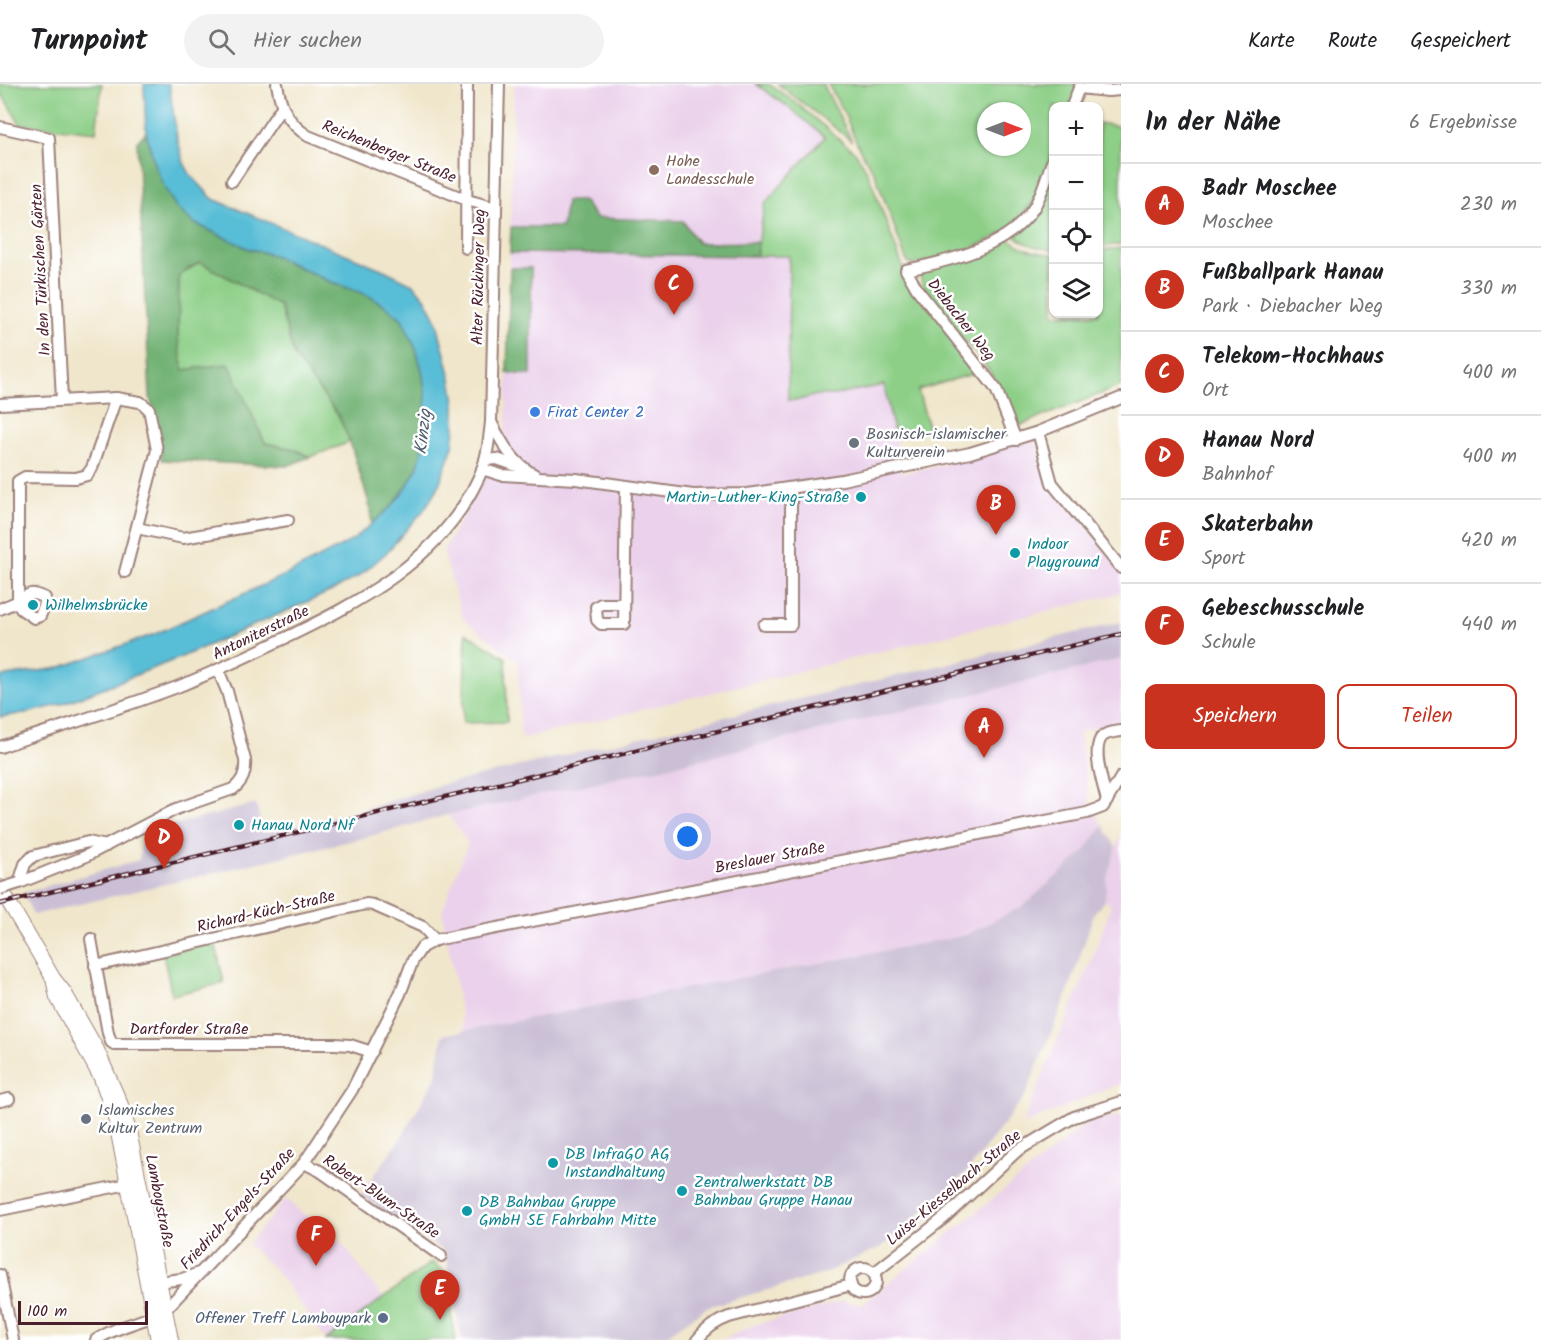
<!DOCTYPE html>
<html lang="de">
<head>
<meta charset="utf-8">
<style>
  body { margin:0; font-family:Kalam,sans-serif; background:#f2f2f2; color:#202124 }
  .controls { position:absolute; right:18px; top:18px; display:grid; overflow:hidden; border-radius:12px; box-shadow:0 2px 4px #0004 }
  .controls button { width:54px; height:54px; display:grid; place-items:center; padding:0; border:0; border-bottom:2px solid #e0e0e0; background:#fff; color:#202124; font:30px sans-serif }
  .compass { position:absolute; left:977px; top:18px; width:54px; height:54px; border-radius:50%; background:#fff; box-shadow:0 2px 4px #0004; rotate:90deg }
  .scale { position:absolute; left:18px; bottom:15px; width:130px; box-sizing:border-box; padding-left:6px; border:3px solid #4a1f2b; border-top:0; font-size:16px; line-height:21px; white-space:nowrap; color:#4a1f2b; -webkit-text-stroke:4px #fff; paint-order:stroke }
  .you { position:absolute; left:688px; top:753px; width:21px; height:21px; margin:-15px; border:4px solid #fff; border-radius:50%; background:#1a73e8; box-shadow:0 0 0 9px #1a73e833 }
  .badge { display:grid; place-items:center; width:39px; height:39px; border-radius:50%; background:#c8321e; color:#fff; font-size:20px; font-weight:700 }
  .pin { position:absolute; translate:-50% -50px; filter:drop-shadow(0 2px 3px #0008) }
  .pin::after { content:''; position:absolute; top:32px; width:21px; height:18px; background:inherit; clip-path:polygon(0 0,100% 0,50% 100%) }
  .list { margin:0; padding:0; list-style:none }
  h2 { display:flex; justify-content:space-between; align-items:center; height:78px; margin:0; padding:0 24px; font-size:26px }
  h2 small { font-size:20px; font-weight:400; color:#757577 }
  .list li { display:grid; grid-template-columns:39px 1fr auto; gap:18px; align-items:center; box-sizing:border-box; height:84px; padding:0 24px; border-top:2px solid #e0e0e0 }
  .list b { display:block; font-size:22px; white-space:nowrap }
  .list p { margin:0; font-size:20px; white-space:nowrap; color:#757577 }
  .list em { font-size:20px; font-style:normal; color:#757577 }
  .actions { display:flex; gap:12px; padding:18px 24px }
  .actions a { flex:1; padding:14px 0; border:2px solid #c8321e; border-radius:12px; text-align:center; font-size:21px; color:#c8321e }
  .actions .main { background:#c8321e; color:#fff }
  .icon { flex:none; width:33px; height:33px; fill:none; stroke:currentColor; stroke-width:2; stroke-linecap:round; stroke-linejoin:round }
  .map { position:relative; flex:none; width:1121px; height:1256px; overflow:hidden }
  header { display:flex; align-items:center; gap:36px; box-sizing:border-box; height:84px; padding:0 30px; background:#fff; border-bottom:2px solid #e0e0e0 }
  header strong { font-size:28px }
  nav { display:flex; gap:33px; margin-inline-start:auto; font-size:21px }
  .search { width:420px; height:54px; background:#f2f2f2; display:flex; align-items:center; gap:15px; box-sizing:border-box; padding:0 21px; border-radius:33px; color:#757577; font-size:22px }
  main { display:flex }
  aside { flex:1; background:#fff }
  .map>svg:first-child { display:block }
  .built { fill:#ebd1eb }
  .industrial { fill:#cbbfd5 }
  .green { fill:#8dcf87; stroke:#6c7759; stroke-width:1.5; fill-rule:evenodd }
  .forest { fill:#72b274; stroke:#5e6850; stroke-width:1.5 }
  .water { fill:#58bdd6; stroke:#516e80; stroke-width:1.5 }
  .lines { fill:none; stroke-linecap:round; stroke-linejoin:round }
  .minor-casing { stroke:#9d827b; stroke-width:14 }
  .major-casing { stroke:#9d827b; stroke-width:16 }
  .minor { stroke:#fff; stroke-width:10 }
  .major { stroke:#fff; stroke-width:14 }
  .rail-casing { stroke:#4a1f2b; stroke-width:4.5 }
  .rail { stroke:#fff; stroke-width:2; stroke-dasharray:7; stroke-linecap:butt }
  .minor-bridge-casing { stroke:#9d827b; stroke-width:14; stroke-linecap:butt }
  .minor-bridge { stroke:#fff; stroke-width:10 }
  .education-dot { fill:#8d6e63; stroke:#fff; stroke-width:2 }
  .shop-dot { fill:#3f7fe0; stroke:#fff; stroke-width:2 }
  .worship-dot { fill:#6b7280; stroke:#fff; stroke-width:2 }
  .culture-dot { fill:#0f9aa8; stroke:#fff; stroke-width:2 }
  .service-dot { fill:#5c6f8a; stroke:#fff; stroke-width:2 }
  .labels { text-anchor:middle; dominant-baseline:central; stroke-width:5; stroke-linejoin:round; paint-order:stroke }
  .street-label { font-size:16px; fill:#4a1f2b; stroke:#fff }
  .education-label { font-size:16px; fill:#785e54; stroke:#fff; text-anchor:start }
  .shop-label { font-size:16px; fill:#366cbe; stroke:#fff; text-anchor:start }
  .worship-label { font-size:16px; fill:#5b616d; stroke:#fff; text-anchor:start }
  .culture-label { font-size:16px; fill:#0d838f; stroke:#fff; text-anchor:start }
  .service-label { font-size:16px; fill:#4e5e75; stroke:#fff; text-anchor:end }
  .water-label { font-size:18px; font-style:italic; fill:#505e6f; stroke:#fff }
</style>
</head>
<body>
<header>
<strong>Turnpoint</strong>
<div class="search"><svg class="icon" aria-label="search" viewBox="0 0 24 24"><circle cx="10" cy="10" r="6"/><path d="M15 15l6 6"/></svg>Hier suchen</div>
<nav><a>Karte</a><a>Route</a><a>Gespeichert</a></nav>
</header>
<main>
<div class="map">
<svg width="1121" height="1256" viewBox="0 0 1121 1256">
  <rect width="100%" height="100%" fill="#fff"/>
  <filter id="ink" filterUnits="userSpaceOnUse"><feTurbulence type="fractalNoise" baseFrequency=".0167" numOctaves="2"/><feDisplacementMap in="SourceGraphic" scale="12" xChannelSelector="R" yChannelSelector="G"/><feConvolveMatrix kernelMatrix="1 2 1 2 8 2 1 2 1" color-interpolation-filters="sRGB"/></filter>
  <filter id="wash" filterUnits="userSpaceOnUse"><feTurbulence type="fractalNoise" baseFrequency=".008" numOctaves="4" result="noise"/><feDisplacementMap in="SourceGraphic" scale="24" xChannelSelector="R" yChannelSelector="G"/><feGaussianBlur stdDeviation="1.35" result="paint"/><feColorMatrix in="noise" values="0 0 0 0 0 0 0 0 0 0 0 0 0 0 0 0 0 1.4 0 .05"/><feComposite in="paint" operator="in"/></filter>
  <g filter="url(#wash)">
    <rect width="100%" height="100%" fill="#f0e6cb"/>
    <!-- built -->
    <g class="built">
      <polygon points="514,0 756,0 791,25 825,53 765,118 756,171 789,172 788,316 799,316 817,311 834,311 885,301 902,389 946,380 1036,355 1046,391 1121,487 1121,509 521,655 518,577 463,535 443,467 478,407 506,343"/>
      <polygon points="1121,575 1121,638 1079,647 1090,720 1103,741 1084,768 1023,822 966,851 464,947 442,827 468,759 448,731 667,683"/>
      <polygon points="1121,749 1121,999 1022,1041 1093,873 1111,822 1105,816 1107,795"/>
      <polygon points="1121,1032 1121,1256 723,1256 754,1241 844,1217 861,1221 1092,1035"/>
      <polygon points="286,1115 304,1131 322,1139 325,1137 384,1215 326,1256 278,1189 248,1160"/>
    </g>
    <!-- industrial -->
    <g class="industrial">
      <polygon points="1121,538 1121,575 667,683 448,731 359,755 33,831 23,809 139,776 142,749 256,720 263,749 349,730 441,701"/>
      <polygon points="1103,741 1116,763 1107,795 1105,816 1094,829 1070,903 1025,1012 966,1089 883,1162 823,1190 707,1223 667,1251 627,1256 462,1256 445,1168 360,1111 401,1054 435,995 443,951 966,851 1023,822 1084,768"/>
    </g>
    <!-- green -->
    <g class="green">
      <polygon points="0,0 102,0 96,48 20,40 0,7"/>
      <polygon points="756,0 769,0 796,19 855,68 864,81 871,97 904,186 979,288 918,306 929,346 895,354 884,301 834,311 817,311 799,316 788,316 789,172 756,172 765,119 825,53 791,25"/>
      <polygon points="778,0 823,0 852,57"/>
      <path d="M828,0H1077L1070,22H1054L1053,67L1037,113L1006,148L959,171L913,181L907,178L875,90L860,66L845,31ZM986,27H1022V63H986Z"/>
      <polygon points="1099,39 1121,43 1121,160 1099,163"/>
      <path d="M1053,85V166C1037,164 1026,161 1013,150Z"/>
      <path d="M1008,154C1023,165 1035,169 1053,170L1054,230H1098L1099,167L1121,164V302L1018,342C1009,318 998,297 982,277C963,253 924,220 920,191L926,185Z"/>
      <polygon points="200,178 280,222 294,272 338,331 350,358 310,373 294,365 265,359 229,280 183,286 178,254 179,191"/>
      <polygon points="466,549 506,574 507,638 463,639"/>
      <polygon points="215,858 224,899 172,911 163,870"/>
      <polygon points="432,1178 443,1187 456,1256 326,1256"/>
    </g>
    <!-- forest -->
    <g class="forest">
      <polygon points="146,48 155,82 247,164 273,171 331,198 365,210 388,223 402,235 416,265 422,286 426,311 423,364 417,384 406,404 392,422 372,440 369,419 350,358 338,331 294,272 280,222 200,178 179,191 178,254 183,286 229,280 265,359 294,365 310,373 287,382 162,376 150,312 137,58"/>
      <polygon points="566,117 583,117 596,134 683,137 698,159 758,158 756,172 510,169 511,143 562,143"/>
      <polygon points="510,184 531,184 531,291 507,289"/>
    </g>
    <!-- water -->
    <polygon class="water" points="144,0 169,0 177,54 184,79 190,90 213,115 384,186 413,200 426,215 436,235 451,294 455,318 455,343 453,362 437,406 423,427 387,468 362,490 332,507 179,574 90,609 62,620 31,628 0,633 0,593 59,584 155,550 292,488 353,456 392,422 406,404 417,384 423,364 426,311 422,286 416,265 402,235 388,223 365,210 331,198 273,171 247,164 194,139 177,124 165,105 155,82 146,48"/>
  </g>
  <g filter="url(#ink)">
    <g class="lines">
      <defs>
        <g id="minor">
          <path d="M277,0C281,24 288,39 308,52L467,116L496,124"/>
          <polyline points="1072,22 1079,4 1108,7 1121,6"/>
          <polyline points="0,43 49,54 62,316"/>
          <polyline points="232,97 282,23"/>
          <polyline points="466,164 467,0"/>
          <polyline points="0,320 116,314 140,318 149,325 157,366 125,488"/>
          <path d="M491,338C502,359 513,380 535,391"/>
          <polyline points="1038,348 1052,399 1121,484"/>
          <path d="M1016,356L996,305L917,205L906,186C949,177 1007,164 1033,125C1043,110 1047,89 1054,73"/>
          <polyline points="485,376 497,375 520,383"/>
          <polyline points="482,385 501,391 576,395 693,411 747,410 842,396 970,369 1038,348 1121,314"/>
          <polyline points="137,444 183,454 288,436"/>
          <polyline points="624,520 601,520 596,523 597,536 601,540 624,540 626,402"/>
          <path d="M0,525C6,522 13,520 18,517C31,509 30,507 45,514V520L40,532L34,534L21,525L18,517V397L25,393L76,394L87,391L92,384L116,314"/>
          <polyline points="764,541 791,541 791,404"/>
          <path d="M0,663C59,643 119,625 177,603C213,589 247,572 281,556C358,519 440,477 478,395C487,377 489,357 491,338L499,0"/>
          <path d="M1107,717C1104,703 1090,663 1103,652C1108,648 1115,648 1121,647"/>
          <path d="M19,799L84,773L176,725L233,705C243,697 246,689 245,676L227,607L218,586"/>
          <polyline points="19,799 25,780 33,772 88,758 106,762"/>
          <polyline points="91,855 108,949 111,958 114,960 335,960 350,961 372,968"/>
          <polyline points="95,882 366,820 373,821 423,843 435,856"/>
          <polyline points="0,1017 9,1015"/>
          <polyline points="304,1079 320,1087 441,1172"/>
          <polyline points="0,1126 128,1100"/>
          <circle cx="863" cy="1197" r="13"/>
          <polyline points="874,1189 944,1134 1017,1067 1074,1033 1121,1018"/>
          <polyline points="0,1191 13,1256"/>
          <polyline points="158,1198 182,1195 199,1189"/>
          <path d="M96,1256C120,1240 142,1239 164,1227L304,1079L352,1006L400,910L413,876L422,863L435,856L1087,729L1103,723L1121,693"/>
          <path d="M697,1256C705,1246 717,1237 729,1233L851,1201"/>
        </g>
        <g id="major">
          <polyline points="0,803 53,894 64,908 97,966 121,1021 129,1047 171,1256"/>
          <polyline points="54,899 57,913 101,994 115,1033 158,1256"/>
        </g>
      </defs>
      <!-- minor casing -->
      <use href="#minor" class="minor-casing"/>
      <!-- major casing -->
      <use href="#major" class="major-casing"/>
      <!-- minor -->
      <use href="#minor" class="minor"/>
      <!-- major -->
      <use href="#major" class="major"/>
      <defs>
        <polyline id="rail" points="0,820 1121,550"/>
      </defs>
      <!-- rail casing -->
      <use href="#rail" class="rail-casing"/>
      <!-- rail -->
      <use href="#rail" class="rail"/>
      <defs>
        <polyline id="minor-bridge" points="0,805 19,799"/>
      </defs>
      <!-- minor-bridge casing -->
      <use href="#minor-bridge" class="minor-bridge-casing"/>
      <!-- minor-bridge -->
      <use href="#minor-bridge" class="minor-bridge"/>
    </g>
  </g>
  <!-- markers -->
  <circle class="education-dot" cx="654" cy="86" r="6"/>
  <circle class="shop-dot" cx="535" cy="328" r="6"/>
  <g class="worship-dot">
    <circle cx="854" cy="359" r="6"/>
    <circle cx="86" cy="1035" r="6"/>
  </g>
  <g class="culture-dot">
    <circle cx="861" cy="413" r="6"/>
    <circle cx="1015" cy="469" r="6"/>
    <circle cx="33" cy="521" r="6"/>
    <circle cx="239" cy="741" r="6"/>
    <circle cx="553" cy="1079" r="6"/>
    <circle cx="682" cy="1107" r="6"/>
    <circle cx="467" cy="1127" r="6"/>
  </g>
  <circle class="service-dot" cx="383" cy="1234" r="6"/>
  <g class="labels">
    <!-- street labels -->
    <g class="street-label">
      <text transform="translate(389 68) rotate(22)">Reichenberger Straße</text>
      <text transform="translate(41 186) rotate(-93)">In den Türkischen Gärten</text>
      <text transform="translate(479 193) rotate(-89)">Alter Rückinger Weg</text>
      <text transform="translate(961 236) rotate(52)">Diebacher Weg</text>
      <text transform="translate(261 549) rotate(-26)">Antoniterstraße</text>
      <text transform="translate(770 774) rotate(-11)">Breslauer Straße</text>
      <text transform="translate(266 828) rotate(-13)">Richard-Küch-Straße</text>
      <text x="189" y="945">Dartforder Straße</text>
      <text transform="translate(954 1104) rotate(-40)">Luise-Kiesselbach-Straße</text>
      <text transform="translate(381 1113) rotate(34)">Robert-Blum-Straße</text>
      <text transform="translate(159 1117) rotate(79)">Lamboystraße</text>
      <text transform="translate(238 1125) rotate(-47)">Friedrich-Engels-Straße</text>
    </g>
    <!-- education labels -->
    <g class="education-label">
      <text x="666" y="77">Hohe<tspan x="666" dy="18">Landesschule</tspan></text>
    </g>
    <!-- shop labels -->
    <g class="shop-label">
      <text x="547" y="328">Firat Center 2</text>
    </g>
    <!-- worship labels -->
    <g class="worship-label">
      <text x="866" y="350">Bosnisch-islamischer<tspan x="866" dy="18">Kulturverein</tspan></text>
      <text x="98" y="1026">Islamisches<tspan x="98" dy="18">Kultur Zentrum</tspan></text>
    </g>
    <!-- culture labels -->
    <g class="culture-label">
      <text x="849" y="413" text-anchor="end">Martin-Luther-King-Straße</text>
      <text x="1027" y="460">Indoor<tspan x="1027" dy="18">Playground</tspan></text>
      <text x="45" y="521">Wilhelmsbrücke</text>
      <text x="251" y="741">Hanau Nord Nf</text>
      <text x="565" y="1070">DB InfraGO AG<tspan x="565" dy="18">Instandhaltung</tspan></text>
      <text x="694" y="1098">Zentralwerkstatt DB<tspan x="694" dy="18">Bahnbau Gruppe Hanau</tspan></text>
      <text x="479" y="1118">DB Bahnbau Gruppe<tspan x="479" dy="18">GmbH SE Fahrbahn Mitte</tspan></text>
    </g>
    <!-- service labels -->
    <g class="service-label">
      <text x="371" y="1234">Offener Treff Lamboypark</text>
    </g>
    <!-- water labels -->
    <g class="water-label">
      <text transform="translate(424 348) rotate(-84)">Kinzig</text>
    </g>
  </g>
</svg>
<div class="controls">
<button>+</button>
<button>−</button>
<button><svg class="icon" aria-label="locate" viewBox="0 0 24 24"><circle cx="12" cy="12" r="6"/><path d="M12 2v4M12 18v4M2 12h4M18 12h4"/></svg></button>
<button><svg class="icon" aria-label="layers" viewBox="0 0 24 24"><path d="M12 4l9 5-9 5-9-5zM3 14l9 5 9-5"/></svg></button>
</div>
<svg class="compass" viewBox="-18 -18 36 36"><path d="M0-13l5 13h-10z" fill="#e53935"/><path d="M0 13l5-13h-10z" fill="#757577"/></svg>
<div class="scale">100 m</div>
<div class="you"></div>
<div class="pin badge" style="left:984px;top:674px">A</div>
<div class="pin badge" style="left:996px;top:451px">B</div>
<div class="pin badge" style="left:674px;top:231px">C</div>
<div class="pin badge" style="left:164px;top:785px">D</div>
<div class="pin badge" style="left:440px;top:1236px">E</div>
<div class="pin badge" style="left:316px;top:1182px">F</div>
</div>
<aside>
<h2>In der Nähe<small>6 Ergebnisse</small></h2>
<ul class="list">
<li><span class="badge">A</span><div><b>Badr Moschee</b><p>Moschee</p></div><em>230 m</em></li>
<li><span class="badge">B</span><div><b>Fußballpark Hanau</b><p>Park · Diebacher Weg</p></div><em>330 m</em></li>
<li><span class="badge">C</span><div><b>Telekom-Hochhaus</b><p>Ort</p></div><em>400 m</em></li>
<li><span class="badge">D</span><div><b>Hanau Nord</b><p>Bahnhof</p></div><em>400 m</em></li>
<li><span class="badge">E</span><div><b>Skaterbahn</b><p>Sport</p></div><em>420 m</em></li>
<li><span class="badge">F</span><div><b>Gebeschusschule</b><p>Schule</p></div><em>440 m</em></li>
</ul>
<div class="actions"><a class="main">Speichern</a><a>Teilen</a></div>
</aside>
</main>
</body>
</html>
